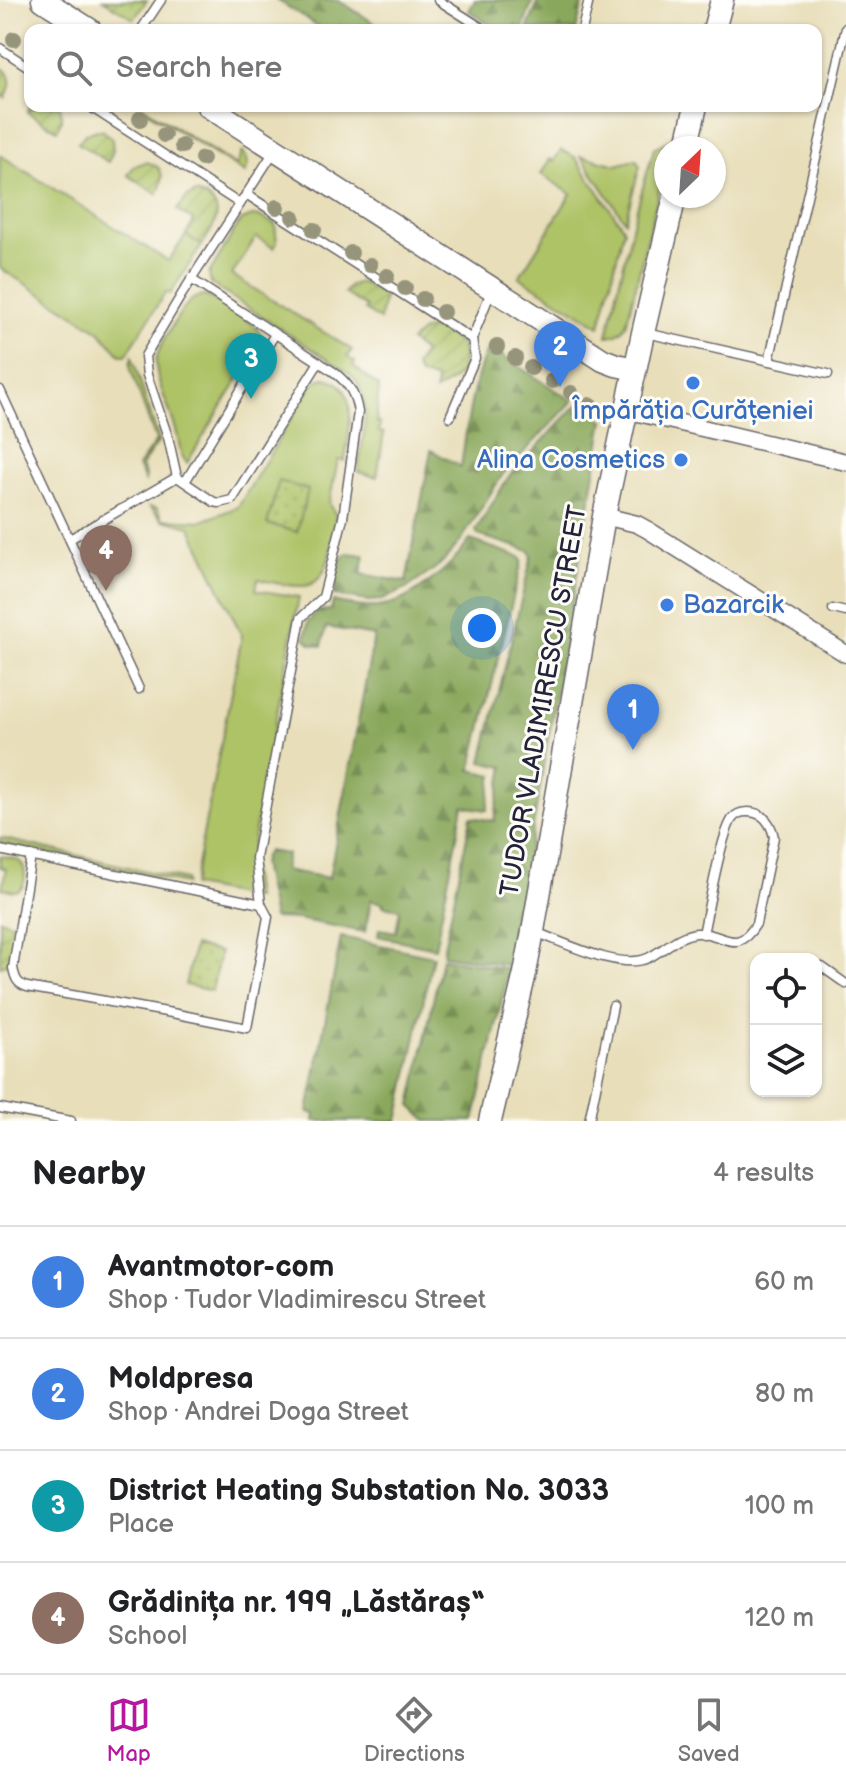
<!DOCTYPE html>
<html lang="en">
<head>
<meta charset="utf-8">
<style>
  body { margin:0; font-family:"Balsamiq Sans",sans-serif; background:#f2f2f2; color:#202124 }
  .controls { position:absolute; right:24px; bottom:24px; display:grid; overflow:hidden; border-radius:16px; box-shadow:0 2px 6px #0004 }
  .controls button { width:72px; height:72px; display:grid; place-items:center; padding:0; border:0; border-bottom:2px solid #e0e0e0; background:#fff; color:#202124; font:40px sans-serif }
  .compass { position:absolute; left:654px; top:136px; width:72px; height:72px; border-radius:50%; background:#fff; box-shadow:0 2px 6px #0004; rotate:25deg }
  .you { position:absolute; left:482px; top:628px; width:28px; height:28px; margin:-20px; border:6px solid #fff; border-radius:50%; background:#1a73e8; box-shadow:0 0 0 12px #1a73e833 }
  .badge { display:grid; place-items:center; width:52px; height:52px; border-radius:50%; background:#b5179e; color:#fff; font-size:26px; font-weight:700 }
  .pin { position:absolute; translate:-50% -66px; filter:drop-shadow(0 2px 4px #0008) }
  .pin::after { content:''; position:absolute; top:42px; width:28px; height:24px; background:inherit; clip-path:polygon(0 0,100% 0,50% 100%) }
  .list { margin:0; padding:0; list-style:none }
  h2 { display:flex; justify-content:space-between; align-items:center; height:104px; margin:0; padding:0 32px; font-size:34px }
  h2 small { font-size:26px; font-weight:400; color:#757577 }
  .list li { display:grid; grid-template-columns:52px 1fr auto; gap:24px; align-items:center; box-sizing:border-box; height:112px; padding:0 32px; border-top:2px solid #e0e0e0 }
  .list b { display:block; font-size:30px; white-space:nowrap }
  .list p { margin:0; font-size:26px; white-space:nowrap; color:#757577 }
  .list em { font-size:26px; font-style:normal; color:#757577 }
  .icon { flex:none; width:44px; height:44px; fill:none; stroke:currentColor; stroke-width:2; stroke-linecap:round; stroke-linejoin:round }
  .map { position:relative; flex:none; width:846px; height:1121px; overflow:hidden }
  .search { position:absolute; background:#fff; box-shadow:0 2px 6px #0004; left:24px; right:24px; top:24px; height:88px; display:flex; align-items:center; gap:20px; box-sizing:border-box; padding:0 28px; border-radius:16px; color:#757577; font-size:30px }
  .sheet { height:552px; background:#fff }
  nav { display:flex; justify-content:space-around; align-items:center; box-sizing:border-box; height:112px; border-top:2px solid #e0e0e0; background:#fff; font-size:22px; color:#757577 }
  nav a { display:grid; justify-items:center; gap:4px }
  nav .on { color:#b5179e }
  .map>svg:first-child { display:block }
  .grass { fill:#aec266; stroke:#687250; stroke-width:2 }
  .forest { fill:url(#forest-firs); stroke:#56654b; stroke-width:2 }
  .park { fill:url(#park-dots); stroke:#687250; stroke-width:2 }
  .garden { fill:url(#garden-furrows); stroke:#687250; stroke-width:2 }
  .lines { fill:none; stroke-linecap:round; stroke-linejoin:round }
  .lane-casing { stroke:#676467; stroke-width:11 }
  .street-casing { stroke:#676467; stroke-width:19 }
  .secondary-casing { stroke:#676467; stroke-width:25 }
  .lane { stroke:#fff; stroke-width:8 }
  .street { stroke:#fff; stroke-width:16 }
  .secondary { stroke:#fff; stroke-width:22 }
  .tree { fill:#96957c }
  .shop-dot { fill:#3f7fe0; stroke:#fdfcf7; stroke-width:3 }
  .labels { text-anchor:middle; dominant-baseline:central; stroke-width:6; stroke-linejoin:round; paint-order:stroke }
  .shop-label { font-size:26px; fill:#366cbe; stroke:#fdfcf7 }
  .street-label { font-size:26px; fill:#22223b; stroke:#fdfcf7 }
</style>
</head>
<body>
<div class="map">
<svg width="846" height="1121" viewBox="0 0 846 1121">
  <defs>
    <pattern id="forest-firs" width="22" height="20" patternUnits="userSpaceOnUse" patternTransform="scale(2)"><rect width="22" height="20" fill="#8aa85b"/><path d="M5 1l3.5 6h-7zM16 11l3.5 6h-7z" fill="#70884c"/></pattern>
    <pattern id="park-dots" width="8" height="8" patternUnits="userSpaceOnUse" patternTransform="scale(2)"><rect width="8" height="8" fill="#aec266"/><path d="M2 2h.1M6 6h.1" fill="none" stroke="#95a659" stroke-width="1.8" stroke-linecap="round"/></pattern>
    <pattern id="garden-furrows" width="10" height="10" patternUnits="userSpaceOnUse" patternTransform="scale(2)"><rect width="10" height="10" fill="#aec266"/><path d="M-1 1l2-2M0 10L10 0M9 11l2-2" fill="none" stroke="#95a659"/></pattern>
  </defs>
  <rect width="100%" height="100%" fill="#fdfcf7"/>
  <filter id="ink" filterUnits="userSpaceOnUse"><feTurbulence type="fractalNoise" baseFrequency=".0125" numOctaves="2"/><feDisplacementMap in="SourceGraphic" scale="16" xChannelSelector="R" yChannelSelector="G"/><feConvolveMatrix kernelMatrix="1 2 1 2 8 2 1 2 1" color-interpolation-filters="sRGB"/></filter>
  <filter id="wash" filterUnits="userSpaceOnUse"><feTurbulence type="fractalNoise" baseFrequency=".006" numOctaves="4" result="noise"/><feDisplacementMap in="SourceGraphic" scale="32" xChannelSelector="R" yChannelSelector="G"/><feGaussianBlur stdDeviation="1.8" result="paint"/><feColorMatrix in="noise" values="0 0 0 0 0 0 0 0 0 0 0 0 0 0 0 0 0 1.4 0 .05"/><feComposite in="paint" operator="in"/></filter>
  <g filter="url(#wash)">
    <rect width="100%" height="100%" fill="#e8deb9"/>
    <!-- grass -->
    <g class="grass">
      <path d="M139,106H142L236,166L242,152C249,159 249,165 245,173Z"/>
      <path d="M672,139L669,148H666V163L626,325C622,332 617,336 607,336L634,219L654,148Z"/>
      <polygon points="561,150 575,157 624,229 600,326 519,277 571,194 541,174 550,159 554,161"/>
      <polygon points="0,155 168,261 186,235 202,245 170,294 166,292 126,355 121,355 98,330 0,268"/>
      <polygon points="581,156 617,165 636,159 640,166 625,221"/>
      <path d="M252,216L261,217L275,224L277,243L274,248L256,237L232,275L352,350L347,357L355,362L353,366L379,387L376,422L380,423L379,432L384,433L377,477L358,472C362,440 377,392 346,371L211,284L209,274L237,226L242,220Z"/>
      <path d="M205,296C222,302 255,322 263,337L262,341L187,463C179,455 180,445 177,434C172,412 156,385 156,362C156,350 183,305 193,299C198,296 200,296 205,296Z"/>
      <polygon points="132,356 159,441 141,466 146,477 145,481 138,466 156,441 131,370 130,365"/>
      <path d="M324,378C362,383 348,434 345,461L338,460L329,504L336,515C332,537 332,584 303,586C289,587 272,582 258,579L256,590L299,597L252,846L250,864L255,898L193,886L242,636L190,526L163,520L150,507L157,508L163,519L202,521L238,507L310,388L318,380Z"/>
      <polygon points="0,838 186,880 186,884 0,843"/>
      <path d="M0,856C6,857 15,858 20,862C27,868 27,889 16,891C11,891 7,889 2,888L6,869L0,867Z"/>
    </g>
    <!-- forest -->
    <g class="forest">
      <polygon points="277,0 338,0 382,28 380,30 324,30"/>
      <polygon points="475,0 533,0 522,30 498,30 469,11"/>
      <polygon points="539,0 584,0 576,30 527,30"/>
      <path d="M488,347L573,401L503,474L460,542L444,561L433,570L406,589L382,600L367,601L334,595L340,559L348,553L365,555L361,574L406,582L431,450L461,467C467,425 471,386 488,347Z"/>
      <polygon points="578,404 604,420 509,965 444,955 443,952 471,817 494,821 504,767 482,762 532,555 530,551 478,535 476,530 509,476"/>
      <path d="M470,540L520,557L522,561L471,770L493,775L487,810L463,806L435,948L378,936L379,929L396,932L400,909L383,906V903L371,900L365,932L297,919L273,918L262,864L264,856L268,851L287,854L284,870L329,878L374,636L326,627L322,646L312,644L305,638L308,622L318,611L331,610L333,601C347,604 363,609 378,607C410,604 452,566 470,540Z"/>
      <polygon points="341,937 433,956 398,1121 314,1121 315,1114 308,1112"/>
      <polygon points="442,958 509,969 474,1121 427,1121 411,1106"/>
    </g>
    <!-- park -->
    <g class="park">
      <polygon points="103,0 147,0 134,19"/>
      <polygon points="279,481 308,490 297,532 267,524"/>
      <polygon points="194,946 220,952 212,991 185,985"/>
    </g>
    <!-- garden -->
    <g class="garden">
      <path d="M0,67C14,74 12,86 5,98L0,95Z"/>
      <polygon points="30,106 60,106 62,119 57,130 27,112"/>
      <polygon points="97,130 103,131 112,139 113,151 108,162 78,143 85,134"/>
      <path d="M146,162C165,166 165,179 157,194L128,175L134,166Z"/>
      <path d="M196,193C230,205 215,224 202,245L186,235L194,221L177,210L187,197Z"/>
      <polygon points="360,282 384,296 380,320 365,310 366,307 344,293 351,285"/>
      <path d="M436,328L461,344C468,371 458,379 435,391L436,379L420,376L415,366L424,352L410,341L424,330Z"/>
      <polygon points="0,919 11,923 15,931 9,960 6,964 0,966"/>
    </g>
  </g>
  <g filter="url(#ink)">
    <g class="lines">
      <defs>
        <g id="lane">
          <polyline points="438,0 485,30"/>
          <polyline points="141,30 161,0"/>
          <polyline points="582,30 589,0"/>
          <polyline points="0,48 30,68"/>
          <polyline points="89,106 240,204"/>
          <polyline points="275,150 182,294 145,356 147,375 168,437 177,477 214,502 219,503 232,500 319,362"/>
          <polyline points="246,194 472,339"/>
          <polyline points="646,333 828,374"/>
          <polyline points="769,361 846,28"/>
          <polyline points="0,390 139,689"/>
          <polyline points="450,417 475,358 472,339 492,289"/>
          <polyline points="185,482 275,334"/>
          <polyline points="70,539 177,477"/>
          <polyline points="833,609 846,612"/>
          <path d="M0,850L261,904L256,858L301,618L323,597L343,518L358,412C355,393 349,384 334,372L191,279"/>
          <path d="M31,856L13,968C15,978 17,984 27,987L172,1013L247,1028L268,917L261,904"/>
          <path d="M535,932C563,942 620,971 648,958C663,951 679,934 697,933C724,932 736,957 756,924L774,837C772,828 769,821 762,816C753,811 739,810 733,818C721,832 708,912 703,934"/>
          <polyline points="822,967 846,984"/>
          <polyline points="0,1108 71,1121"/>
          <polyline points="589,1121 613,1006"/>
        </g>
        <g id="street">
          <polyline points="626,410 846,462"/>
          <polyline points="604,516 637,524 648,530 846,654"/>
        </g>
        <g id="secondary">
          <polyline points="43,0 90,30"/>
          <polyline points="714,30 722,0"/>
          <polyline points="208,106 603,360 616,365 635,369"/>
          <polyline points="686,148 696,106"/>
          <polyline points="490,1121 525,973 533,931 604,516 643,333 675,196"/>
        </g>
      </defs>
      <!-- lane casing -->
      <use href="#lane" class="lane-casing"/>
      <!-- street casing -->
      <use href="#street" class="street-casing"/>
      <!-- secondary casing -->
      <use href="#secondary" class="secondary-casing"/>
      <!-- lane -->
      <use href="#lane" class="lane"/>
      <!-- street -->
      <use href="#street" class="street"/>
      <!-- secondary -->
      <use href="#secondary" class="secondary"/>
    </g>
    <!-- trees -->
    <g class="tree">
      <circle cx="14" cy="39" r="8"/>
      <circle cx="140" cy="119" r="8"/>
      <circle cx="164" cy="135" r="8"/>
      <circle cx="182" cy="146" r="8"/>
      <circle cx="202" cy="159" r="8"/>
      <circle cx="277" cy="207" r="8"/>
      <circle cx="293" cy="217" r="8"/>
      <circle cx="314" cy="230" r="8"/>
      <circle cx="351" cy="253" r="8"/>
      <circle cx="370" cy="265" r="8"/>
      <circle cx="387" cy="276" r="8"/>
      <circle cx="405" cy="288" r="8"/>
      <circle cx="423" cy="299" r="8"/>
      <circle cx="443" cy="312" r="8"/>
      <circle cx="497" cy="347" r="8"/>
      <circle cx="515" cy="358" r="8"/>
      <circle cx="531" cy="368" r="8"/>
      <circle cx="552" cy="381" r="8"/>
      <circle cx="571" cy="393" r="8"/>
      <circle cx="590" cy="405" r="8"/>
    </g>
  </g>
  <!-- markers -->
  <g class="shop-dot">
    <circle cx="693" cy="383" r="8"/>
    <circle cx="681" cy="460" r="8"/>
    <circle cx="667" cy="605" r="8"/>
  </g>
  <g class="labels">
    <!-- shop labels -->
    <g class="shop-label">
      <text x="693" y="411">Împărăția Curățeniei</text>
      <text x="665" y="460" text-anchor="end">Alina Cosmetics</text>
      <text x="683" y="605" text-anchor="start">Bazarcik</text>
    </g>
    <!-- street labels -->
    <g class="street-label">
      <text transform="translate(544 701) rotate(-80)">TUDOR VLADIMIRESCU STREET</text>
    </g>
  </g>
</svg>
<div class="controls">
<button><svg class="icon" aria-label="locate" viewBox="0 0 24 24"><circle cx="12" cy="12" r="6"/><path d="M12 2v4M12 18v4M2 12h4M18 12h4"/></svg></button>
<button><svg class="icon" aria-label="layers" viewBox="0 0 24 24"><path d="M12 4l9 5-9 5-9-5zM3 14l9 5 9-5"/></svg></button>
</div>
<svg class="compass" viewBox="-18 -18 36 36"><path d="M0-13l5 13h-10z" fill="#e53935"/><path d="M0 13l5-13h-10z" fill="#757577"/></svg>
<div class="you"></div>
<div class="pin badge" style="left:633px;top:750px;background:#3f7fe0">1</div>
<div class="pin badge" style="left:560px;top:387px;background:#3f7fe0">2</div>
<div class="pin badge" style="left:251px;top:399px;background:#0f9aa8">3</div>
<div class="pin badge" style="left:106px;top:591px;background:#8d6e63">4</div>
<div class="search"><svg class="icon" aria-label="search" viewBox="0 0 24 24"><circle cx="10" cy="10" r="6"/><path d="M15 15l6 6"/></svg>Search here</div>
</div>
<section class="sheet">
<h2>Nearby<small>4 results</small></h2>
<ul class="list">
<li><span class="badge" style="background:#3f7fe0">1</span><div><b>Avantmotor-com</b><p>Shop · Tudor Vladimirescu Street</p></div><em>60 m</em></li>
<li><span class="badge" style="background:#3f7fe0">2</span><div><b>Moldpresa</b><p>Shop · Andrei Doga Street</p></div><em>80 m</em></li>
<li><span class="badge" style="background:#0f9aa8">3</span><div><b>District Heating Substation No. 3033</b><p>Place</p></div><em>100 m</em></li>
<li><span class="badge" style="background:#8d6e63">4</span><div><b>Grădinița nr. 199 „Lăstăraș“</b><p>School</p></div><em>120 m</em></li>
</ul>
</section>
<nav>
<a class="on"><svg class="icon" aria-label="map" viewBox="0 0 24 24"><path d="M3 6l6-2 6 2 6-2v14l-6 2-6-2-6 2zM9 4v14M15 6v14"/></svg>Map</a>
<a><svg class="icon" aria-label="directions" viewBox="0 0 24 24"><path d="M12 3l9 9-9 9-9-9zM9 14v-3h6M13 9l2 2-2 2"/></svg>Directions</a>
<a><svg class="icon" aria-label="saved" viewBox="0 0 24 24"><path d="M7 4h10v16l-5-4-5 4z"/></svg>Saved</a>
</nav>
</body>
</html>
